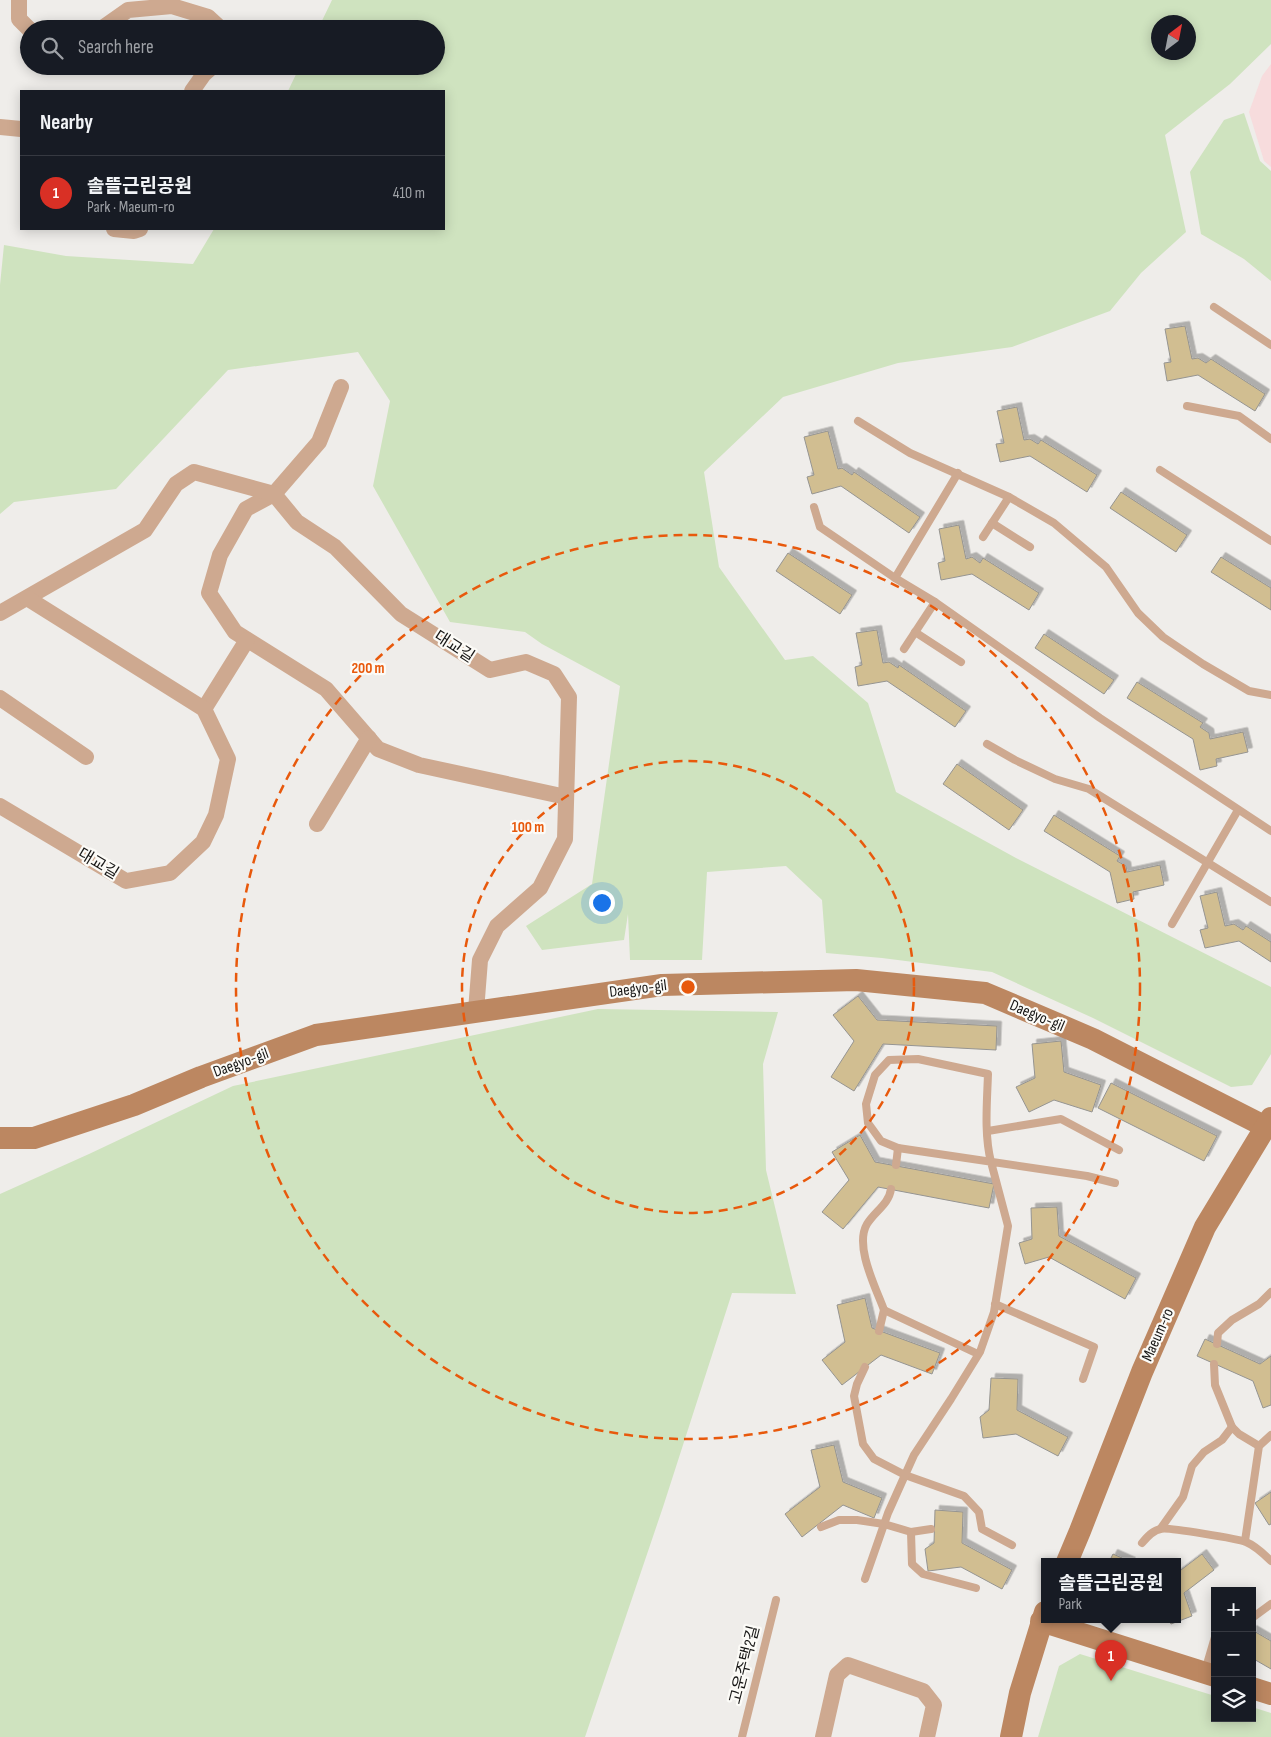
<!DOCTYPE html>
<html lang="en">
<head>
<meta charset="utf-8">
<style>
  body { margin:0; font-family:"Sofia Sans Condensed","Noto Sans KR",sans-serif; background:#20242c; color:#f1f3f6 }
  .controls { position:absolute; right:15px; bottom:15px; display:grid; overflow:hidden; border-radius:0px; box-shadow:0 2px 12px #0003 }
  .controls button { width:45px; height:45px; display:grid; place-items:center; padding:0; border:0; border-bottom:1px solid #363941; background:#171b24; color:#f1f3f6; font:25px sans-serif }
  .compass { position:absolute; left:1151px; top:15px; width:45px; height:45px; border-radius:50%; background:#171b24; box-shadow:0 2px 12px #0003; rotate:32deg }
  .you { position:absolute; left:601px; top:902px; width:18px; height:18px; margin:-12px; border:4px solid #fff; border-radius:50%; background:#1a73e8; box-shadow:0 0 0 8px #1a73e833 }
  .badge { display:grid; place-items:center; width:32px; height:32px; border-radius:50%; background:#d93025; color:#fff; font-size:16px; font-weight:700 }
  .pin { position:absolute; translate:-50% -41px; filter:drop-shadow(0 1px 2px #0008) }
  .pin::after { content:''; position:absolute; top:26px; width:18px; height:15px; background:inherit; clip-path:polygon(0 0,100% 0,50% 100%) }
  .popup { position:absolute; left:1041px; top:1558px; width:140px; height:65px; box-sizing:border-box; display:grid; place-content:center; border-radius:0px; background:#171b24; filter:drop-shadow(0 1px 4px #0005); font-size:16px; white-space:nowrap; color:#9ea1a6 }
  .popup b { font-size:19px; color:#f1f3f6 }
  .popup::after { content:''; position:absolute; left:50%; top:100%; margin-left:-10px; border:10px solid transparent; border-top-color:#171b24 }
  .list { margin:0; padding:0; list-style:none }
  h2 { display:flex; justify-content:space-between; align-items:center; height:65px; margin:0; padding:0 20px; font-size:21px }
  h2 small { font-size:16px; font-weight:400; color:#9ea1a6 }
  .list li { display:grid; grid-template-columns:32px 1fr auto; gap:15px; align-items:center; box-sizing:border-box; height:75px; padding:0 20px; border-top:1px solid #363941 }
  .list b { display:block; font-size:19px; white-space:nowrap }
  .list p { margin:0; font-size:16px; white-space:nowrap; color:#9ea1a6 }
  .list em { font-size:16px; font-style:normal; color:#9ea1a6 }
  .icon { flex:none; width:28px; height:28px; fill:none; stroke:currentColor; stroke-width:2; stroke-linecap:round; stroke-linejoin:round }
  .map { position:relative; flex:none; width:1271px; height:1737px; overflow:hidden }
  .search { position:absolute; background:#171b24; box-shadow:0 2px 12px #0003; left:20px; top:20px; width:425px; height:55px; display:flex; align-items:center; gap:12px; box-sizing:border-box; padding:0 18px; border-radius:28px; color:#9ea1a6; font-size:19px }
  .panel { position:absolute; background:#171b24; box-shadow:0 2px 12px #0003; left:20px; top:90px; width:425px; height:140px; border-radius:0px }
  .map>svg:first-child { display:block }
  .education { fill:#f7dcdd }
  .green { fill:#cfe3bf; fill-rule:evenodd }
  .building { fill:#d1be91; stroke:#959491; filter:url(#shadow) }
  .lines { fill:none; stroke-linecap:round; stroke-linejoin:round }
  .lane { stroke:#cea990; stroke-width:8 }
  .street { stroke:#cea990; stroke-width:16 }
  .secondary { stroke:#bc8761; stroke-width:22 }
  .ring { fill:none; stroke:#e8590c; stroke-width:2.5; stroke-dasharray:9 6 }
  .labels { text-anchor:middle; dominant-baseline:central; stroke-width:4.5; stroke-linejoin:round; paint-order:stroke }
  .street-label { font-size:16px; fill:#171615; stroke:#fcfbf7 }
  .centre { fill:#e8590c; stroke:#fcfbf7; stroke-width:2.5 }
  .ring-label { font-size:15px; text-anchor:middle; font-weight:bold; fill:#e8590c; stroke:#fcfbf7; stroke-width:4.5; stroke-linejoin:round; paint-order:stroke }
</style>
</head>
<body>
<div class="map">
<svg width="1271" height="1737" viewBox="0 0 1271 1737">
  <defs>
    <filter id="shadow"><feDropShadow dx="4.5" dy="-4.5" stdDeviation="0" flood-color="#0004"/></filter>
  </defs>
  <rect width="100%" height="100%" fill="#efedea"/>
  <!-- education -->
  <polygon class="education" points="1271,64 1271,167 1264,161 1249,112 1262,76"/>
  <!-- green -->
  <g class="green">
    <path d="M332,0H1271V44L1230,84L1165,135L1186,232L1141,273L1110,311L1012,347L898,363L783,397L704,472L719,567L785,660L813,656L868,703L896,792L1016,858L1271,987V1054L1252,1085L1231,1087L1093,1018L992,972L882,958L826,953L822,900L786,866L707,872L702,960H630L628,914L624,940L542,950L526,926L592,884L620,686L542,644L525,632L450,622L373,486L390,401L358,352L228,370L116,489L14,502L0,514V285L4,245L66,256L193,264L214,229H444V91H288L300,66H436V29H318ZM1158,22H1188V52H1158Z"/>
    <polygon points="1244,113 1260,161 1271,171 1271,281 1244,259 1201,234 1190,172 1224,120"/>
    <polygon points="598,1009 778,1012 763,1064 766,1170 796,1294 732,1293 663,1507 585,1737 0,1737 0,1194 89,1154 233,1086"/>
    <polygon points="1080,1654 1215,1696 1215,1718 1252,1718 1252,1707 1271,1713 1271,1737 1038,1737 1059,1666"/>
  </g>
  <!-- building -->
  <g class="building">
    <polygon points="1185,326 1192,359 1198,358 1206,363 1211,359 1265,394 1255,411 1198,375 1167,381 1164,363 1171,362 1165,329"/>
    <polygon points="1017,407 1024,440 1030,439 1038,444 1041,440 1097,475 1087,492 1030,456 1000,462 996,444 1004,443 997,411"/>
    <polygon points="828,431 838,469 842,468 852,475 854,472 920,517 909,533 841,486 812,494 807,477 814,475 804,437"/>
    <polygon points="1121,492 1187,535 1176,552 1110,508"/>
    <polygon points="959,525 966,559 972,557 980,563 983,558 1039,593 1029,610 972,574 941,580 938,563 945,561 939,529"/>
    <polygon points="788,553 852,595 840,614 776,571"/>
    <polygon points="1221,557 1271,588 1271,610 1211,572"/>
    <polygon points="877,630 883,663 889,662 898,668 899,665 966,711 955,727 887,681 858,686 855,667 862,665 856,633"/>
    <polygon points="1044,634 1114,680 1104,694 1035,648"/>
    <polygon points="1137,682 1203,723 1200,727 1209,733 1210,739 1243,732 1248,752 1216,759 1217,766 1200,770 1193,739 1127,698"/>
    <polygon points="957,764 1023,810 1009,830 943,784"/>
    <polygon points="1054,815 1120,856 1117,861 1126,866 1127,872 1160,865 1164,885 1133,892 1134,899 1117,903 1110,872 1044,831"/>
    <polygon points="1217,892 1225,926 1234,924 1243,930 1246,926 1271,942 1271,962 1239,941 1205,948 1200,930 1208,928 1200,896"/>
    <polygon points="858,996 877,1020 997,1026 996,1050 883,1044 854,1091 831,1077 854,1041 833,1015"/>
    <polygon points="1061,1041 1064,1072 1101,1085 1092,1112 1054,1100 1029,1112 1016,1087 1035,1078 1032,1044"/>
    <polygon points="1111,1083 1217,1136 1204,1161 1098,1108"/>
    <polygon points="860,1135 875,1162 994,1184 989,1208 878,1187 843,1229 822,1212 849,1180 832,1152"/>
    <polygon points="1057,1207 1059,1236 1136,1278 1125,1299 1049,1257 1025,1264 1019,1243 1032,1239 1031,1208"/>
    <polygon points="865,1298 872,1328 940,1353 932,1374 881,1355 842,1385 822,1360 845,1342 837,1305"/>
    <polygon points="1205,1339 1260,1364 1271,1356 1271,1405 1263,1408 1253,1381 1197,1356"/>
    <polygon points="991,1378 1018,1379 1017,1410 1068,1437 1058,1456 1016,1434 983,1438 980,1417 989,1410"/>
    <polygon points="834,1445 843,1482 882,1498 874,1518 843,1505 802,1537 785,1514 820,1487 811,1450"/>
    <polygon points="1271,1492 1271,1524 1269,1525 1255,1503"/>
    <polygon points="935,1510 963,1512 962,1543 1012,1570 1002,1589 961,1567 928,1571 925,1549 934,1543"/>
    <polygon points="1113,1554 1131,1562 1109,1562"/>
    <polygon points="1202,1554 1214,1570 1184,1593 1192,1616 1171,1624 1169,1620 1177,1620 1177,1573"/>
    <polygon points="1252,1630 1271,1641 1271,1669 1252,1658"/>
  </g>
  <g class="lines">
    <!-- lane -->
    <g class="lane">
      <polyline points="1214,307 1271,345"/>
      <polyline points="1187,406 1239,416 1271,439"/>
      <polyline points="858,421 910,453 1009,497 1054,523 1106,567 1138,613 1163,637 1203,664 1249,691 1271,695"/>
      <polyline points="1160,470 1271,541"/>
      <polyline points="814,507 820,527 895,578 935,602 1100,718 1271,831"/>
      <polyline points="992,523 1030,547"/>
      <polyline points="983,537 1009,497"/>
      <polyline points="895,578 958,473"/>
      <polyline points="915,632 961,662"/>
      <polyline points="904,649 935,602"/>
      <polyline points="987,744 1015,760 1055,779 1089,789 1271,902"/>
      <polyline points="1172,924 1238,810"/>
      <polyline points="988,1131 1061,1119 1119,1150"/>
      <polyline points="896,1165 898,1148"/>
      <path d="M891,1189C889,1204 875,1211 867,1224C854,1246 876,1288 884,1310L978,1354"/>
      <polyline points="995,1304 1094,1347 1083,1379"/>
      <polyline points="879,1331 884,1310"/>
      <polyline points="1217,1344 1218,1333 1232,1320 1259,1304 1271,1292"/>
      <polyline points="1214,1364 1215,1385 1232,1427 1239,1434 1259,1446"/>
      <polyline points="865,1367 857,1384 854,1396 863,1444 874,1459 905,1475 964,1496 979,1512 982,1529 1012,1545"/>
      <polyline points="821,1527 839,1520 857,1520 884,1524 911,1532 931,1529"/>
      <polyline points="1161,1528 1183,1497 1192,1466 1204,1452 1222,1440 1232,1427"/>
      <polyline points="911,1532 912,1564 923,1574 976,1588"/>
      <polyline points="1245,1541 1259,1446 1271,1435"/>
      <path d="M1142,1543C1147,1537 1153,1530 1161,1529C1167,1527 1239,1539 1246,1542C1256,1546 1264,1554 1271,1561"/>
      <path d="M865,1579L888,1513L914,1455L951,1399L980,1352L994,1312L1008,1226L991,1162C984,1134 987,1103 988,1074L918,1059L889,1060L875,1075L866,1104L868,1123L881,1141L898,1148L1087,1176L1115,1183"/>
      <polyline points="1252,1618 1271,1604"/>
      <polyline points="1205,1671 1215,1637"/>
      <polyline points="742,1737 776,1600"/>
    </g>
    <!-- street -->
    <g class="street">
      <polyline points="19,0 19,19 29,29"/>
      <polyline points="101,29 128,10 172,6 208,17 221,29"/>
      <polyline points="192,91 204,74 213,66"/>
      <polyline points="0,127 21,129"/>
      <polyline points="114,229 134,231 140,229"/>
      <polyline points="341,387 319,442 274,494 246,509 220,555 209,593 235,632 326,689 378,749 419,765 566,797"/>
      <polyline points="0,613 145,530 176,484 194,472 274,494 297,522 335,547 401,614 490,670 526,662 554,674 569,697 565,839 540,888 497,926 480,960 476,1011"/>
      <polyline points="0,698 86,757"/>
      <polyline points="204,709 247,640"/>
      <polyline points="0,806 126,881 170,873 203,842 216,815 228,759 204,709 27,598"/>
      <polyline points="317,824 369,738"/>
      <polyline points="823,1737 837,1675 848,1665 923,1691 934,1705 927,1737"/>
    </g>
    <!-- secondary -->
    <g class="secondary">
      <polyline points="0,1138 34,1138 134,1105 201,1077 316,1035 662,985 856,980 985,993 1093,1039 1266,1127"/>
      <polyline points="1067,1562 1080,1531 1142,1372 1205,1227 1271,1118"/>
      <polyline points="1041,1621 1215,1676"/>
      <polyline points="1252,1688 1271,1694"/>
      <polyline points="1011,1737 1020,1693 1045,1612"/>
    </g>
  </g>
  <!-- distance rings -->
  <g class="ring">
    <circle cx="688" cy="987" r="226"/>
    <circle cx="688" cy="987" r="452"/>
  </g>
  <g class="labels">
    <!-- street labels -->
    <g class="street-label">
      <text transform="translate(454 647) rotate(33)">대교길</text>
      <text transform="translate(98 864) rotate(31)">대교길</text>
      <text transform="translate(638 989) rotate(-7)">Daegyo-gil</text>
      <text transform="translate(1037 1016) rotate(23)">Daegyo-gil</text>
      <text transform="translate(241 1063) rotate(-20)">Daegyo-gil</text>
      <text transform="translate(1158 1335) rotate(-66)">Maeum-ro</text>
      <text transform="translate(745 1665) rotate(-76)">고운주택2길</text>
    </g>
  </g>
  <circle cx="688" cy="987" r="8" class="centre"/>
  <g class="ring-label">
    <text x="368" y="673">200 m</text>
    <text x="528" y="832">100 m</text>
  </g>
</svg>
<div class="controls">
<button>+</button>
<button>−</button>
<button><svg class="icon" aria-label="layers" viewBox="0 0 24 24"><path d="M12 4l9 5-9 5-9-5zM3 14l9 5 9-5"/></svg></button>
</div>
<svg class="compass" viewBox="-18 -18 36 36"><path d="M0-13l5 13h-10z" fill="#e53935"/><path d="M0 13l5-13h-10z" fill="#9ea1a6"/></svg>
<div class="you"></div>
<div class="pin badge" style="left:1111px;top:1681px">1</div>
<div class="popup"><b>솔뜰근린공원</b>Park</div>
<div class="search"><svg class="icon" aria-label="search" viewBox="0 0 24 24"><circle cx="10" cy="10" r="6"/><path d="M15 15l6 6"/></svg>Search here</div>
<section class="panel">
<h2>Nearby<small></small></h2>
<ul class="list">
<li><span class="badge">1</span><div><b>솔뜰근린공원</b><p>Park · Maeum-ro</p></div><em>410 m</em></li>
</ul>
</section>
</div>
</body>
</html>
